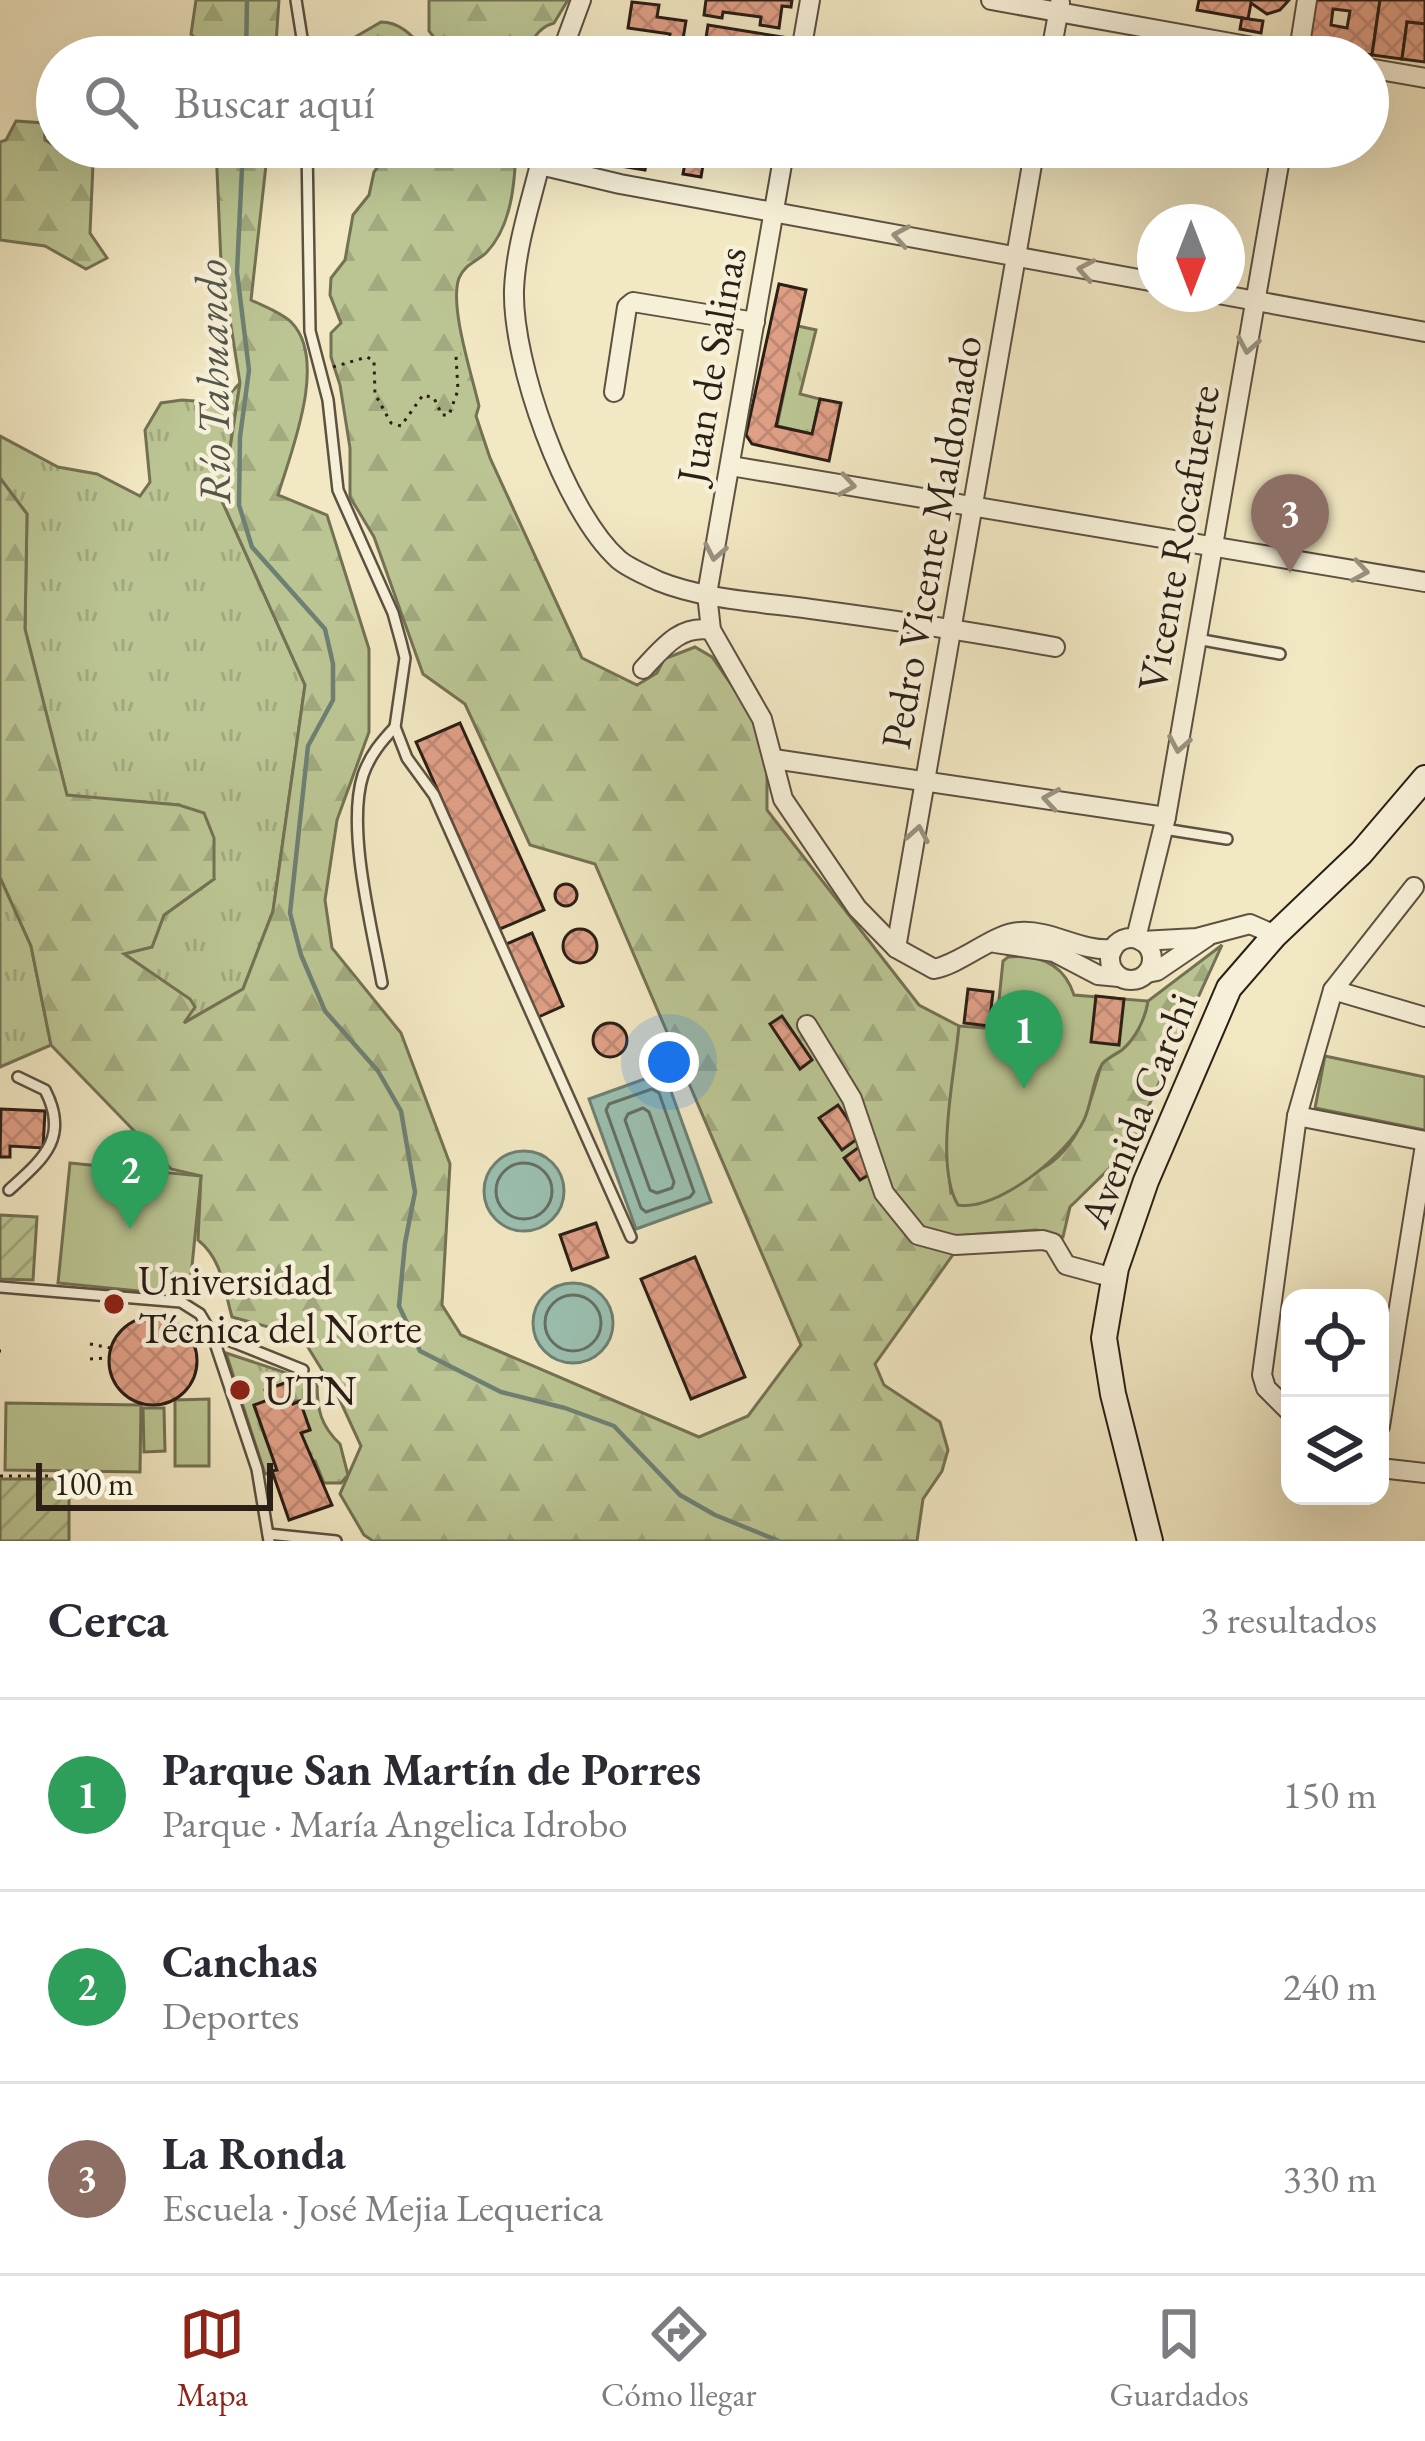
<!DOCTYPE html>
<html lang="es">
<head>
<meta charset="utf-8">
<style>
  body { margin:0; font-family:"EB Garamond",serif; background:#f2f2f3; color:#2b2b33 }
  .controls { position:absolute; right:36px; bottom:36px; display:grid; overflow:hidden; border-radius:24px; box-shadow:0 12px 48px #0002 }
  .controls button { width:108px; height:108px; display:grid; place-items:center; padding:0; border:0; border-bottom:3px solid #e1e1e2; background:#fff; color:#2b2b33; font:60px sans-serif }
  .compass { position:absolute; left:1137px; top:204px; width:108px; height:108px; border-radius:50%; background:#fff; box-shadow:0 12px 48px #0002; rotate:180deg }
  .scale { position:absolute; left:36px; bottom:30px; width:237px; box-sizing:border-box; padding-left:12px; border:6px solid #2b1f16; border-top:0; font-size:33px; line-height:42px; white-space:nowrap; color:#2b1f16; -webkit-text-stroke:9px #f7f0d8; paint-order:stroke }
  .you { position:absolute; left:669px; top:1062px; width:42px; height:42px; margin:-30px; border:9px solid #fff; border-radius:50%; background:#1a73e8; box-shadow:0 0 0 18px #1a73e833 }
  .badge { display:grid; place-items:center; width:78px; height:78px; border-radius:50%; background:#8f2418; color:#fff; font-size:39px; font-weight:700 }
  .pin { position:absolute; translate:-50% -99px; filter:drop-shadow(0 3px 6px #0008) }
  .pin::after { content:''; position:absolute; top:63px; width:42px; height:36px; background:inherit; clip-path:polygon(0 0,100% 0,50% 100%) }
  .list { margin:0; padding:0; list-style:none }
  h2 { display:flex; justify-content:space-between; align-items:center; height:156px; margin:0; padding:0 48px; font-size:51px }
  h2 small { font-size:39px; font-weight:400; color:#7c7c81 }
  .list li { display:grid; grid-template-columns:78px 1fr auto; gap:36px; align-items:center; box-sizing:border-box; height:192px; padding:0 48px; border-top:3px solid #e1e1e2 }
  .list b { display:block; font-size:45px; white-space:nowrap }
  .list p { margin:0; font-size:39px; white-space:nowrap; color:#7c7c81 }
  .list em { font-size:39px; font-style:normal; color:#7c7c81 }
  .icon { flex:none; width:66px; height:66px; fill:none; stroke:currentColor; stroke-width:2; stroke-linecap:round; stroke-linejoin:round }
  .map { position:relative; flex:none; width:1425px; height:1541px; overflow:hidden }
  .search { position:absolute; background:#fff; box-shadow:0 12px 48px #0002; left:36px; right:36px; top:36px; height:132px; display:flex; align-items:center; gap:30px; box-sizing:border-box; padding:0 42px; border-radius:66px; color:#7c7c81; font-size:45px }
  .sheet { height:732px; background:#fff }
  nav { display:flex; justify-content:space-around; align-items:center; box-sizing:border-box; height:168px; border-top:3px solid #e1e1e2; background:#fff; font-size:33px; color:#7c7c81 }
  nav a { display:grid; justify-items:center; gap:6px }
  nav .on { color:#8f2418 }
  .map>svg:first-child { display:block }
  .grass { fill:url(#grass-tufts); stroke:#737254; stroke-width:3 }
  .forest { fill:url(#forest-firs); stroke:#737254; stroke-width:3 }
  .park { fill:#bbc593; stroke:#737254; stroke-width:3 }
  .garden { fill:url(#garden-furrows); stroke:#737254; stroke-width:3 }
  .water { fill:#9bc0b1; stroke:#6e8073; stroke-width:3 }
  .lines { fill:none; stroke-linecap:round; stroke-linejoin:round }
  .shore { stroke:#637064; stroke-width:3 }
  .stream { stroke:#6e8073; stroke-width:4.5 }
  .building { fill:url(#building-cross-hatch); stroke:#2b1f16; stroke-width:3; fill-rule:evenodd }
  .lane-casing { stroke:#5d5141; stroke-width:14 }
  .street-casing { stroke:#5d5141; stroke-width:22 }
  .secondary-casing { stroke:#2b1f16; stroke-width:28 }
  .path { stroke:#2b1f16; stroke-width:3; stroke-dasharray:3 6; stroke-linecap:butt }
  .lane { stroke:#f7f0d8; stroke-width:9 }
  .street { stroke:#f7f0d8; stroke-width:18 }
  .secondary { stroke:#f7f0d8; stroke-width:24 }
  .oneway { stroke:#9b9281 }
  .poi-dot { fill:#8f2418; stroke:#f7f0d8; stroke-width:4.5 }
  .labels { text-anchor:middle; dominant-baseline:central; stroke-width:9; stroke-linejoin:round; paint-order:stroke }
  .street-label { font-size:42px; fill:#2b1f16; stroke:#f7f0d8 }
  .poi-label { font-size:42px; fill:#2b1f16; stroke:#f7f0d8; text-anchor:start }
  .water-label { font-size:45px; font-style:italic; fill:#52574c; stroke:#f7f0d8 }
</style>
</head>
<body>
<div class="map">
<svg width="1425" height="1541" viewBox="0 0 1425 1541">
  <defs>
    <pattern id="grass-tufts" width="24" height="20" patternUnits="userSpaceOnUse" patternTransform="scale(3)"><rect width="24" height="20" fill="#bbc593"/><path d="M3 7l-1-3M5 7V3M7 7l1-3M15 17l-1-3M17 17v-4M19 17l1-3" fill="none" stroke="#a1a97e"/></pattern>
    <pattern id="forest-firs" width="22" height="20" patternUnits="userSpaceOnUse" patternTransform="scale(3)"><rect width="22" height="20" fill="#bbc593"/><path d="M5 1l3.5 6h-7zM16 11l3.5 6h-7z" fill="#a1a97e"/></pattern>
    <pattern id="garden-furrows" width="10" height="10" patternUnits="userSpaceOnUse" patternTransform="scale(3)"><rect width="10" height="10" fill="#bbc593"/><path d="M-1 1l2-2M0 10L10 0M9 11l2-2" fill="none" stroke="#a1a97e"/></pattern>
    <pattern id="building-cross-hatch" width="8" height="8" patternUnits="userSpaceOnUse" patternTransform="scale(3)"><rect width="8" height="8" fill="#e0a087"/><path d="M0 0l8 8M0 8l8-8" fill="none" stroke="#c08974"/></pattern>
  </defs>
  <rect width="100%" height="100%" fill="#f2e8c3"/>
  <filter id="stains"><feTurbulence type="fractalNoise" baseFrequency=".00167" numOctaves="4"/><feColorMatrix values="0 0 0 0 .2 0 0 0 0 .09 0 0 0 0 .02 0 0 0 .5 -.17"/></filter>
  <radialGradient id="worn" r=".72"><stop offset=".6" stop-color="#630" stop-opacity="0"/><stop offset="1" stop-color="#630" stop-opacity=".3"/></radialGradient>
  <!-- grass -->
  <g class="grass">
    <polygon points="798,326 816,330 800,394 820,399 812,434 777,426"/>
    <polygon points="240,383 222,501 305,685 273,911 243,989 180,1025 190,1000 123,953 152,947 164,915 214,879 179,805 67,796 25,629 27,514 0,478 0,436 58,467 97,474 140,496 150,482 145,430 161,403 182,400 221,403"/>
    <polygon points="0,877 31,946 51,1045 0,1067"/>
    <path d="M226,1353L317,1383C317,1410 321,1426 340,1444L348,1475L341,1483H324L315,1461L311,1460L301,1433L310,1429L299,1401L268,1400L254,1406L277,1470L265,1474Z"/>
  </g>
  <!-- forest -->
  <g class="forest">
    <polygon points="196,0 279,0 275,57 212,57 191,34"/>
    <path d="M429,0H568L554,23C537,28 531,41 527,57H449L429,31Z"/>
    <path d="M381,22C404,22 417,42 432,57H341L350,40Z"/>
    <polygon points="16,121 44,123 45,140 57,147 84,151 93,164 90,233 107,258 86,269 45,246 0,240 0,142 6,140"/>
    <path d="M216,147H268L251,300C263,306 283,313 292,323C328,361 291,452 278,495L327,515L369,649V732L337,820L325,900L332,948L401,1033L450,1164L442,1305L461,1335L699,1437L748,1416L801,1345L595,864L530,845L465,704L423,674L374,537L350,497V448L340,385L331,357V333L341,323L330,295L331,278L345,260L353,215L369,195L374,172L380,164H391L399,147H516C515,182 512,226 486,253C476,262 465,264 459,278C449,306 472,375 479,406L476,416L490,458L582,658L637,685L657,673L664,659L695,647L712,657L758,723L767,760V810L919,1005L959,1026L947,1155L951,1193C977,1186 1021,1180 1043,1168C1081,1146 1091,1100 1102,1062C1127,1049 1143,1030 1148,1001L1222,945L1129,1149L1070,1207L1063,1237L1036,1230L967,1235L875,1364L884,1385L940,1422L948,1450L942,1471L923,1499L917,1541H373L364,1535L340,1494L361,1446L338,1396L301,1336L232,1317C224,1289 222,1259 198,1240L201,1176L171,1169L51,1045L31,946L0,877V478L27,514L25,629L67,795L179,805L204,813L214,838V879L164,915L152,947L124,954L190,999L195,1007L184,1023L243,989L273,911L305,685L222,501L240,383L221,263Z"/>
  </g>
  <!-- park -->
  <g class="park">
    <path d="M1008,957C1039,954 1064,964 1074,995L1148,1001C1145,1019 1136,1038 1122,1050C1115,1055 1104,1059 1101,1066C1092,1082 1092,1103 1084,1120C1068,1154 997,1212 958,1205C934,1165 955,1073 959,1026L996,1029L1003,961Z"/>
    <polygon points="1325,1056 1425,1077 1425,1130 1315,1108"/>
    <polygon points="70,1163 201,1176 189,1296 58,1283"/>
    <polygon points="209,1399 209,1466 175,1466 175,1400"/>
    <polygon points="6,1403 141,1405 140,1472 5,1470"/>
    <polygon points="143,1408 164,1408 165,1451 144,1452"/>
  </g>
  <!-- garden -->
  <g class="garden">
    <polygon points="0,1215 37,1217 33,1280 0,1279"/>
    <rect x="0" y="1479" width="69" height="62"/>
  </g>
  <!-- water -->
  <g class="water">
    <polygon points="664,1072 711,1202 636,1229 589,1099"/>
    <circle cx="524" cy="1191" r="40"/>
    <circle cx="573" cy="1323" r="40"/>
  </g>
  <g class="lines">
    <!-- shore -->
    <g class="shore">
      <polygon points="652,1089 659,1093 694,1192 690,1197 646,1212 641,1208 606,1110 609,1104"/>
      <polygon points="643,1108 649,1112 674,1182 672,1188 657,1193 650,1190 625,1120 628,1114"/>
      <circle cx="524" cy="1191" r="28"/>
      <circle cx="573" cy="1323" r="28"/>
    </g>
    <!-- stream -->
    <g class="stream">
      <polyline points="246,57 247,0"/>
      <polyline points="243,147 237,272 249,370 240,437 239,505 252,547 325,629 333,664 333,700 308,746 290,913 301,955 325,1011 378,1071 401,1111 415,1192 405,1243 399,1306 420,1351 501,1392 565,1408 614,1426 680,1495 715,1515 779,1541"/>
    </g>
  </g>
  <!-- building -->
  <g class="building">
    <polygon points="706,0 792,0 791,7 782,6 779,28 760,25 761,17 723,12 722,18 704,15"/>
    <polygon points="1199,0 1289,0 1280,10 1267,14 1251,3 1248,19 1197,10"/>
    <path d="M1315,0H1380L1372,55L1314,46L1309,38ZM1333,9L1350,11L1347,28L1331,25Z"/>
    <polygon points="1380,0 1425,0 1425,24 1407,22 1402,59 1372,55"/>
    <polygon points="632,2 659,5 657,17 686,21 680,57 666,57 670,34 628,28"/>
    <polygon points="1242,18 1263,21 1261,33 1240,29"/>
    <polygon points="1407,22 1425,24 1425,62 1402,59"/>
    <polygon points="708,25 795,39 792,57 735,57 708,53 708,57 703,57"/>
    <polygon points="605,147 649,149 645,170 602,163"/>
    <polygon points="688,147 706,147 701,177 683,174"/>
    <polygon points="779,284 806,290 776,426 812,434 820,399 841,403 829,461 752,444 746,435"/>
    <polygon points="460,723 544,910 500,929 416,742"/>
    <circle cx="566" cy="895" r="11"/>
    <circle cx="580" cy="946" r="17"/>
    <polygon points="532,933 563,1006 536,1018 504,945"/>
    <polygon points="968,989 993,992 989,1026 964,1023"/>
    <polygon points="1096,996 1124,999 1119,1045 1091,1042"/>
    <polygon points="782,1016 812,1060 800,1069 770,1024"/>
    <circle cx="610" cy="1040" r="17"/>
    <polygon points="838,1105 860,1137 842,1150 819,1118"/>
    <polygon points="1,1109 45,1111 43,1148 10,1146 10,1157 0,1157"/>
    <polygon points="862,1145 872,1173 860,1180 844,1158"/>
    <polygon points="596,1223 608,1257 572,1270 560,1235"/>
    <polygon points="695,1257 745,1377 691,1399 641,1279"/>
    <circle cx="153" cy="1361" r="44"/>
    <polygon points="285,1383 293,1404 300,1401 310,1430 301,1433 332,1505 289,1520 272,1471 277,1470 254,1405 268,1400 265,1390"/>
  </g>
  <g class="lines">
    <defs>
      <g id="lane">
        <polyline points="296,0 305,57"/>
        <polyline points="307,147 310,331 328,400 338,490 393,613 401,642 405,658 395,727 407,758 434,795 631,1237"/>
        <polyline points="1197,639 1280,654"/>
        <polyline points="1164,829 1227,839"/>
        <path d="M382,983C372,928 346,828 363,775C370,755 381,742 395,727"/>
        <path d="M9,1190C43,1159 70,1138 45,1090L18,1077"/>
        <polyline points="0,1287 181,1302 200,1314 212,1334 257,1469 269,1541"/>
        <polyline points="213,1334 303,1370"/>
        <polyline points="268,1534 336,1541"/>
      </g>
      <g id="street">
        <polyline points="991,0 1309,57"/>
        <polyline points="560,57 581,0"/>
        <polyline points="800,57 810,0"/>
        <polyline points="1050,57 1060,3"/>
        <polyline points="1298,57 1307,0"/>
        <polyline points="1368,68 1425,78"/>
        <path d="M544,147C534,194 516,241 514,290C512,362 564,510 618,559C628,568 646,575 658,581C705,600 761,602 811,609C893,620 974,632 1055,647"/>
        <path d="M785,147L707,594L711,630L762,719L783,799L857,908L896,948L934,969C963,963 994,933 1020,932C1053,930 1080,952 1113,949"/>
        <polyline points="540,165 620,184 1155,282"/>
        <polyline points="1218,294 1425,332"/>
        <polyline points="614,392 627,307 633,302 755,322"/>
        <polyline points="731,466 1425,582"/>
        <path d="M643,669C663,648 679,625 711,630"/>
        <polyline points="774,759 1166,817"/>
        <polyline points="1136,938 1166,817 1282,147"/>
        <circle cx="1131" cy="959" r="21"/>
        <polyline points="1141,941 1197,938 1250,924 1275,935"/>
        <polyline points="995,943 1054,952 1098,975 1119,977"/>
        <polyline points="896,948 1035,147"/>
        <polyline points="1147,973 1157,971 1207,937"/>
        <polyline points="1333,990 1425,1017"/>
        <polyline points="807,1025 852,1099 884,1193 918,1235 955,1245 1043,1240 1053,1243 1066,1265 1114,1278"/>
        <polyline points="1297,1116 1425,1141"/>
        <polyline points="1290,1412 1266,1388 1262,1375 1297,1116 1333,990 1414,887"/>
        <polyline points="1380,1426 1425,1145"/>
        <polyline points="1380,1468 1425,1473"/>
      </g>
      <polyline id="secondary" points="1150,1541 1113,1394 1104,1338 1116,1268 1146,1181 1229,988 1275,935 1361,853 1425,778"/>
    </defs>
    <!-- lane casing -->
    <use href="#lane" class="lane-casing"/>
    <!-- street casing -->
    <use href="#street" class="street-casing"/>
    <!-- secondary casing -->
    <use href="#secondary" class="secondary-casing"/>
    <!-- path -->
    <g class="path">
      <polyline points="333,367 367,357 374,361 375,394 391,423 401,426 423,395 434,398 442,415 449,415 458,390 456,356 461,354"/>
      <polyline points="90,1344 111,1348"/>
      <polyline points="0,1351 1,1351"/>
      <polyline points="90,1359 109,1358"/>
      <polyline points="0,1476 71,1476"/>
    </g>
    <!-- lane -->
    <use href="#lane" class="lane"/>
    <!-- street -->
    <use href="#street" class="street"/>
    <!-- secondary -->
    <use href="#secondary" class="secondary"/>
  </g>
  <!-- one-way arrows -->
  <defs><path id="oneway-chevron" d="M-2-3.5L2.5 0L-2 3.5" fill="none" stroke-width="1.6" stroke-linecap="round" stroke-linejoin="round" transform="scale(3)"/></defs>
  <g class="oneway">
    <use href="#oneway-chevron" transform="translate(901 236) rotate(-170)"/>
    <use href="#oneway-chevron" transform="translate(1086 270) rotate(-170)"/>
    <use href="#oneway-chevron" transform="translate(1248 345) rotate(100)"/>
    <use href="#oneway-chevron" transform="translate(847 485) rotate(9)"/>
    <use href="#oneway-chevron" transform="translate(715 552) rotate(101)"/>
    <use href="#oneway-chevron" transform="translate(1360 571) rotate(9)"/>
    <use href="#oneway-chevron" transform="translate(1179 744) rotate(100)"/>
    <use href="#oneway-chevron" transform="translate(1051 799) rotate(-171)"/>
    <use href="#oneway-chevron" transform="translate(918 834) rotate(-80)"/>
  </g>
  <!-- markers -->
  <g class="poi-dot">
    <circle cx="114" cy="1304" r="12"/>
    <circle cx="240" cy="1390" r="12"/>
  </g>
  <g class="labels">
    <!-- street labels -->
    <g class="street-label">
      <text transform="translate(711 365) rotate(-80)">Juan de Salinas</text>
      <text transform="translate(1178 538) rotate(-80)">Vicente Rocafuerte</text>
      <text transform="translate(931 542) rotate(-80)">Pedro Vicente Maldonado</text>
      <text transform="translate(1138 1110) rotate(-68)">Avenida Carchi</text>
    </g>
    <!-- poi labels -->
    <g class="poi-label">
      <text x="138" y="1280">Universidad<tspan x="138" dy="48">Técnica del Norte</tspan></text>
      <text x="264" y="1390">UTN</text>
    </g>
    <!-- water labels -->
    <g class="water-label">
      <text transform="translate(212 382) rotate(-91)">Río Tahuando</text>
    </g>
  </g>
  <rect width="100%" height="100%" filter="url(#stains)"/>
  <rect width="100%" height="100%" fill="url(#worn)"/>
</svg>
<div class="controls">
<button><svg class="icon" aria-label="locate" viewBox="0 0 24 24"><circle cx="12" cy="12" r="6"/><path d="M12 2v4M12 18v4M2 12h4M18 12h4"/></svg></button>
<button><svg class="icon" aria-label="layers" viewBox="0 0 24 24"><path d="M12 4l9 5-9 5-9-5zM3 14l9 5 9-5"/></svg></button>
</div>
<svg class="compass" viewBox="-18 -18 36 36"><path d="M0-13l5 13h-10z" fill="#e53935"/><path d="M0 13l5-13h-10z" fill="#7c7c81"/></svg>
<div class="scale">100 m</div>
<div class="you"></div>
<div class="pin badge" style="left:1024px;top:1089px;background:#2e9e5b">1</div>
<div class="pin badge" style="left:130px;top:1229px;background:#2e9e5b">2</div>
<div class="pin badge" style="left:1290px;top:573px;background:#8d6e63">3</div>
<div class="search"><svg class="icon" aria-label="search" viewBox="0 0 24 24"><circle cx="10" cy="10" r="6"/><path d="M15 15l6 6"/></svg>Buscar aquí</div>
</div>
<section class="sheet">
<h2>Cerca<small>3 resultados</small></h2>
<ul class="list">
<li><span class="badge" style="background:#2e9e5b">1</span><div><b>Parque San Martín de Porres</b><p>Parque · María Angelica Idrobo</p></div><em>150 m</em></li>
<li><span class="badge" style="background:#2e9e5b">2</span><div><b>Canchas</b><p>Deportes</p></div><em>240 m</em></li>
<li><span class="badge" style="background:#8d6e63">3</span><div><b>La Ronda</b><p>Escuela · José Mejia Lequerica</p></div><em>330 m</em></li>
</ul>
</section>
<nav>
<a class="on"><svg class="icon" aria-label="map" viewBox="0 0 24 24"><path d="M3 6l6-2 6 2 6-2v14l-6 2-6-2-6 2zM9 4v14M15 6v14"/></svg>Mapa</a>
<a><svg class="icon" aria-label="directions" viewBox="0 0 24 24"><path d="M12 3l9 9-9 9-9-9zM9 14v-3h6M13 9l2 2-2 2"/></svg>Cómo llegar</a>
<a><svg class="icon" aria-label="saved" viewBox="0 0 24 24"><path d="M7 4h10v16l-5-4-5 4z"/></svg>Guardados</a>
</nav>
</body>
</html>
